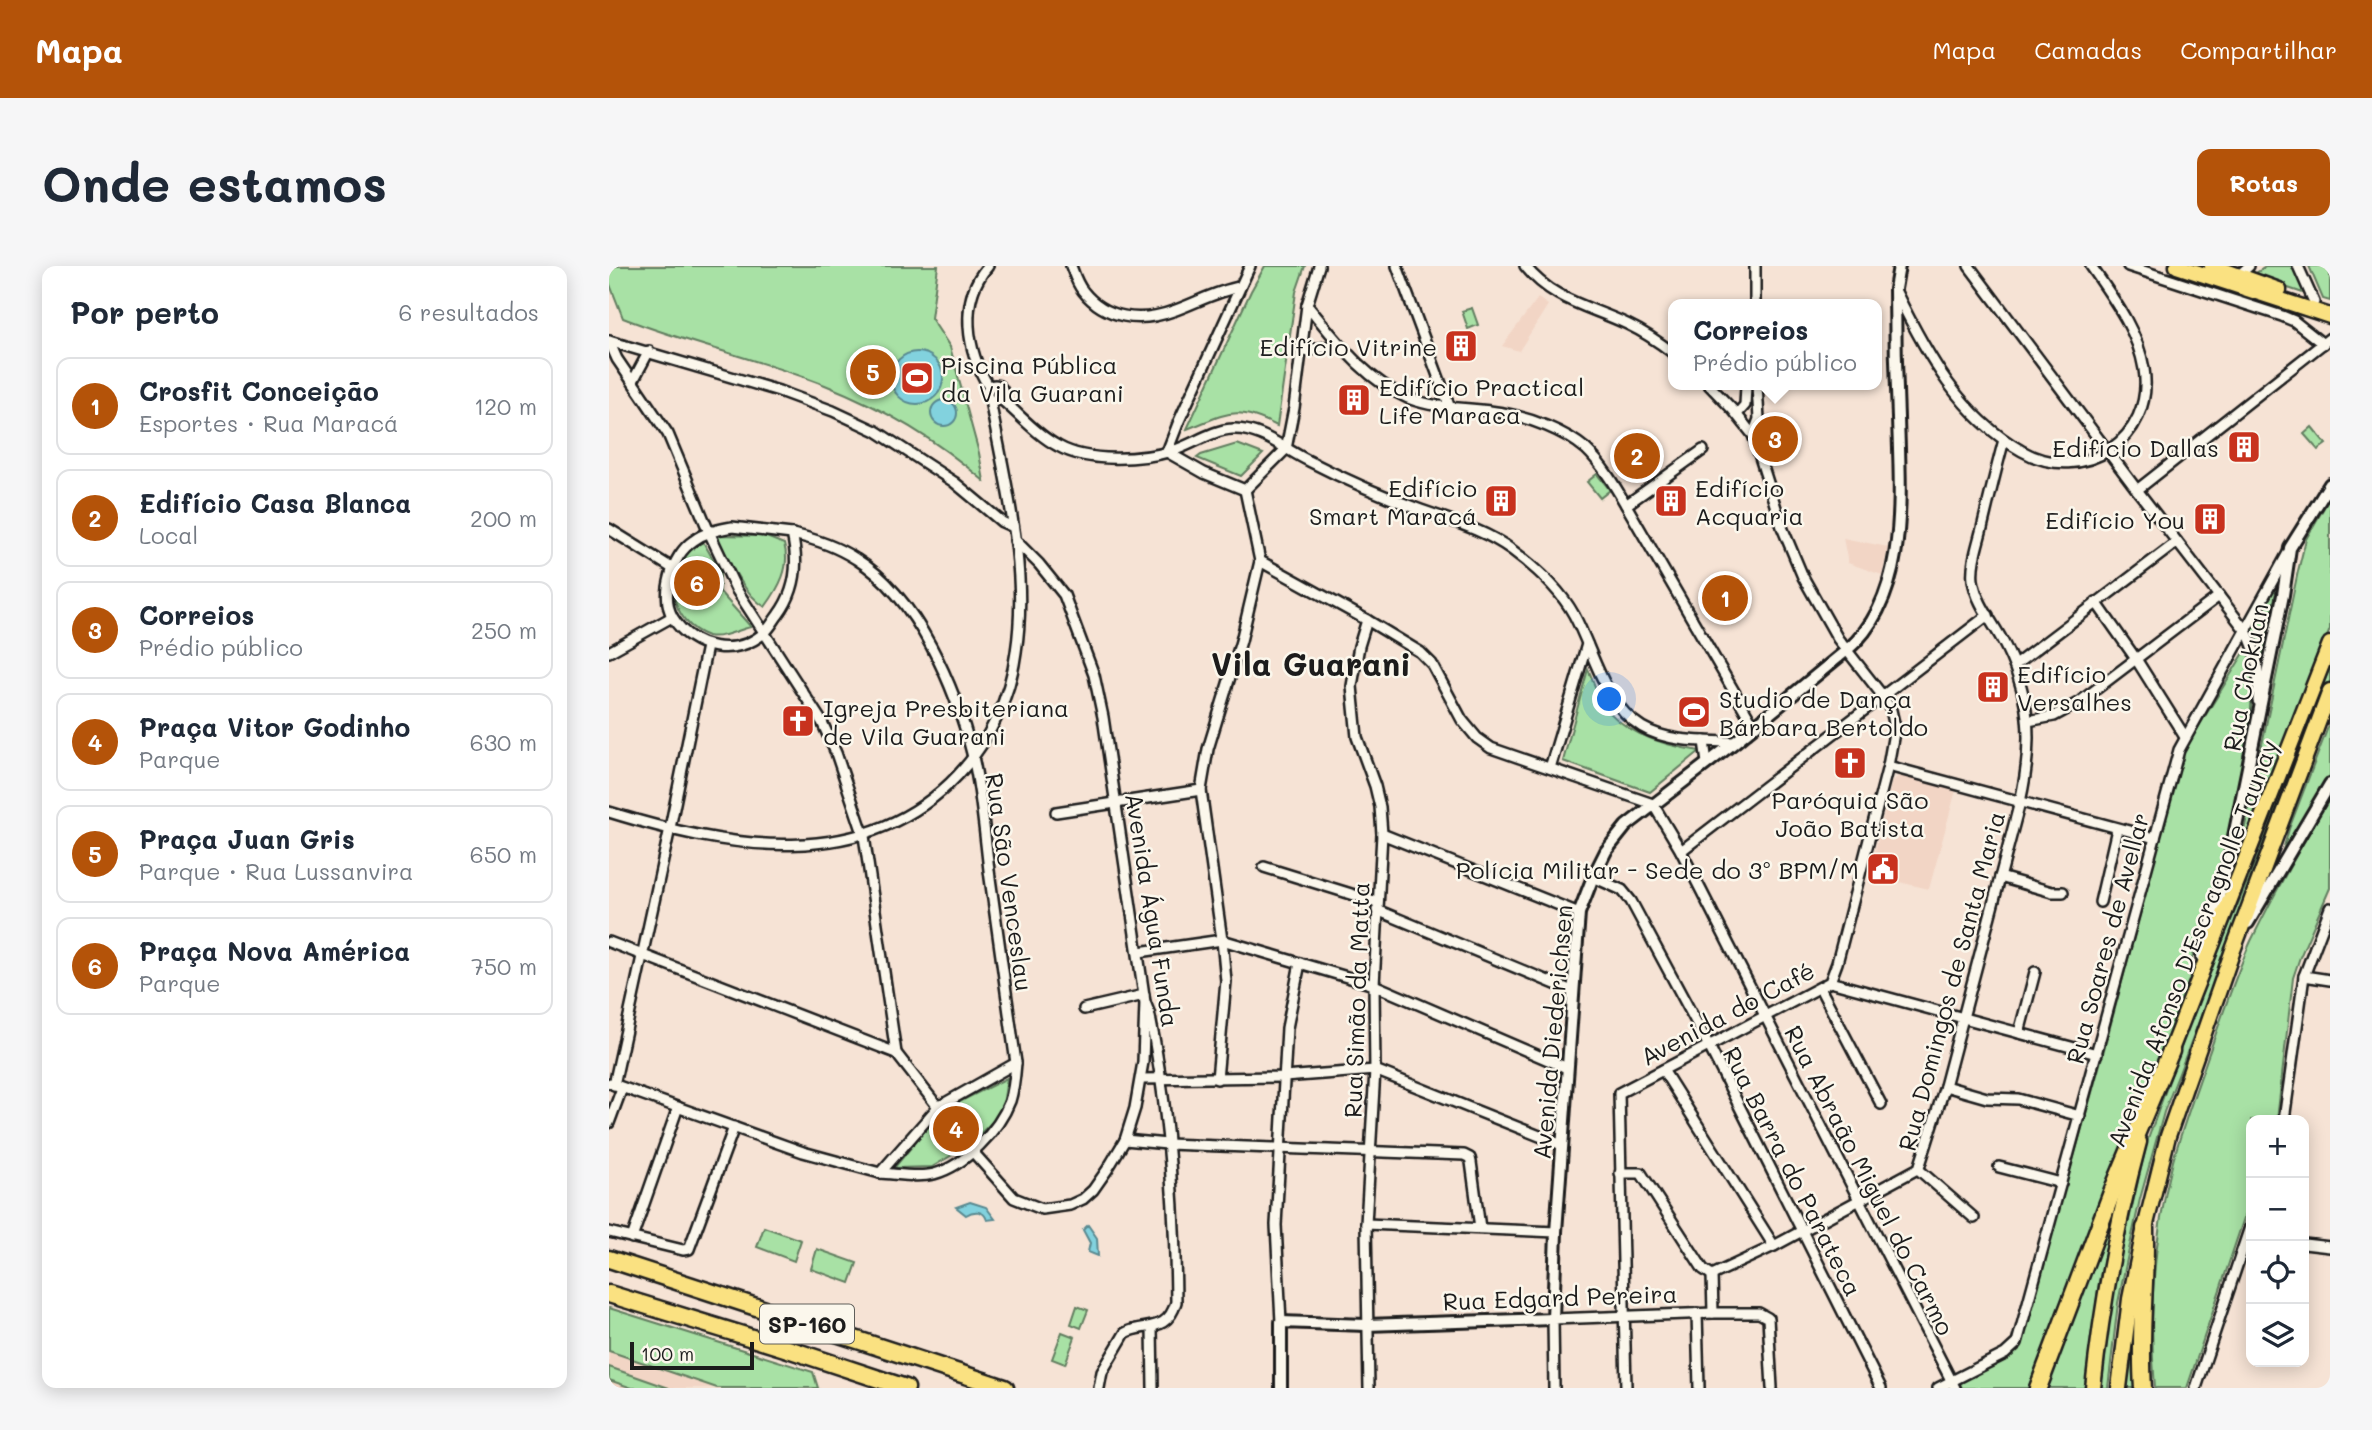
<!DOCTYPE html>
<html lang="pt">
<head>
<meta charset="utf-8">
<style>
  body { margin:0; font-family:Mali,sans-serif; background:#f6f6f7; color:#1f2937 }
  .controls { position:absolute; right:21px; bottom:21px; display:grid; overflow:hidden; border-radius:14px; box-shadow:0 4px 18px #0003 }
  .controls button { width:63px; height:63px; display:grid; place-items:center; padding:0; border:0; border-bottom:2px solid #e0e1e3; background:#fff; color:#1f2937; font:35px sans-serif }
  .scale { position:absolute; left:21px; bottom:18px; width:124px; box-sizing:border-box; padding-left:7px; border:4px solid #1c1c1c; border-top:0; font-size:19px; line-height:24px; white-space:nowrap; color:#1c1c1c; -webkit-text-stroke:5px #fbf7ec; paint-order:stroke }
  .you { position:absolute; left:1001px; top:434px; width:24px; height:24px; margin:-18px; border:5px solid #fff; border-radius:50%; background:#1a73e8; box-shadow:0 0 0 10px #1a73e833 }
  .badge { display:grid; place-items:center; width:46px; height:46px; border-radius:50%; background:#b45309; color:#fff; font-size:23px; font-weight:700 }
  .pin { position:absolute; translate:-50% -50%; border:4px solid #fff; box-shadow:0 2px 7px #0006 }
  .popup { position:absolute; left:1059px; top:33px; width:214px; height:91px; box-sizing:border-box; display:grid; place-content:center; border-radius:14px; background:#fff; filter:drop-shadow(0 2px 5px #0005); font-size:23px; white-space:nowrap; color:#747a83 }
  .popup b { font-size:26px; color:#1f2937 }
  .popup::after { content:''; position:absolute; left:50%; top:100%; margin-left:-14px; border:14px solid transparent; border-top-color:#fff }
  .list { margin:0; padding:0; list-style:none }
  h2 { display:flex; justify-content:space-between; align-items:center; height:91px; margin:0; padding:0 28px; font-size:30px }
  h2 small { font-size:23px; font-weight:400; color:#747a83 }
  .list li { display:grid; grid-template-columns:46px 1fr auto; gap:21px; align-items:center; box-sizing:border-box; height:98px; margin:0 14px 14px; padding:0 14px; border:2px solid #e0e1e3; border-radius:14px }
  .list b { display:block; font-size:26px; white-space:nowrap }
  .list p { margin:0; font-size:23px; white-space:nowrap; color:#747a83 }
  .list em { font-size:23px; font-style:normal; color:#747a83 }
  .icon { flex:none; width:38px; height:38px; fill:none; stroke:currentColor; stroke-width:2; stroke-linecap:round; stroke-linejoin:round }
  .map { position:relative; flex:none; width:1721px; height:1122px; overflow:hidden; border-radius:14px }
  header { display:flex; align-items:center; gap:42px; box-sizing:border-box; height:98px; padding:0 35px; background:#b45309; color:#fff }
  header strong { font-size:33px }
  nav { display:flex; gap:38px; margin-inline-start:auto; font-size:24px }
  .intro { display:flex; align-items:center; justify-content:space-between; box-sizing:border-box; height:168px; padding:0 42px }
  h1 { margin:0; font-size:49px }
  .button { padding:18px 32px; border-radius:14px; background:#b45309; color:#fff; font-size:24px; font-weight:700 }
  main { display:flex; gap:42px; padding:0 42px }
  aside { flex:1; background:#fff; border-radius:14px; box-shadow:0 4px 18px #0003 }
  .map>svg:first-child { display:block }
  .built { fill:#f2d5c5 }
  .green { fill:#a8e1a5; stroke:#627e60; stroke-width:2 }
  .water { fill:#82d2de; stroke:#598990; stroke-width:2 }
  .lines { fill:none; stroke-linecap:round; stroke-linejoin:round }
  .minor-casing { stroke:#1c1c1c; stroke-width:14 }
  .tertiary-casing { stroke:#1c1c1c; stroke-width:16 }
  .primary-casing { stroke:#1c1c1c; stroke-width:19 }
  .trunk-casing { stroke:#1c1c1c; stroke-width:19 }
  .motorway-casing { stroke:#1c1c1c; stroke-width:21 }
  .minor { stroke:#fbf7ec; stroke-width:9 }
  .tertiary { stroke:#fbf7ec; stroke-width:10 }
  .primary { stroke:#fae181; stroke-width:14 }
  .trunk { stroke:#fae181; stroke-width:14 }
  .motorway { stroke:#fae181; stroke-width:16 }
  .labels { text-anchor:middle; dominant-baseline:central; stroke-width:5; stroke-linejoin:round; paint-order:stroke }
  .shield { fill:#fbf7ec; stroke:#5f5e5a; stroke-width:2 }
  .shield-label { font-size:23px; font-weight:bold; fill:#1c1c1c }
  .poi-label { font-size:24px; fill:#1c1c1c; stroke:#fbf7ec; text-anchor:start }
  .street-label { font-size:24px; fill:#1c1c1c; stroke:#fbf7ec }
  .district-label { font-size:32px; font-weight:bold; fill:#1c1c1c; stroke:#fbf7ec }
</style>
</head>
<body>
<header>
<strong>Mapa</strong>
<nav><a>Mapa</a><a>Camadas</a><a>Compartilhar</a></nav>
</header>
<div class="intro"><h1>Onde estamos</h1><a class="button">Rotas</a></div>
<main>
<aside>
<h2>Por perto<small>6 resultados</small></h2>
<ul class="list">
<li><span class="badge">1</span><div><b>Crosfit Conceição</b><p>Esportes · Rua Maracá</p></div><em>120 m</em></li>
<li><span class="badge">2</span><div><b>Edifício Casa Blanca</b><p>Local</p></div><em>200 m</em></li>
<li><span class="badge">3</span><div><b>Correios</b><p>Prédio público</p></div><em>250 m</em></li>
<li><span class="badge">4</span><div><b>Praça Vitor Godinho</b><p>Parque</p></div><em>630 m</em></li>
<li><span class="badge">5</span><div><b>Praça Juan Gris</b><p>Parque · Rua Lussanvira</p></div><em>650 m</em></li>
<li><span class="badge">6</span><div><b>Praça Nova América</b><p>Parque</p></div><em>750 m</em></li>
</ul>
</aside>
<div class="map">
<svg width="1721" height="1122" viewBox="0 0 1721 1122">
  <rect width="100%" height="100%" fill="#f6e3d5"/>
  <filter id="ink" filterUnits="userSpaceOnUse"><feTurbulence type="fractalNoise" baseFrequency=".0143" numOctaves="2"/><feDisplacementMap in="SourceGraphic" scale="14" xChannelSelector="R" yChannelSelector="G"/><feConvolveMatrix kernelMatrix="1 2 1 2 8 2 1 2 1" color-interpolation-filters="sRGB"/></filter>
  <g filter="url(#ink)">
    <!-- built -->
    <g class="built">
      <polygon points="929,32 939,39 910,85 893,80"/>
      <polygon points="1234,272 1279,281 1273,309 1239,297"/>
      <polygon points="1291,509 1347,524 1320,623 1260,609 1283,515"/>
      <polygon points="0,1042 204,1106 209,1122 0,1122"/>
    </g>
    <!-- green -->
    <g class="green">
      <path d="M0,0H329L322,52L341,81L370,187L375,215C329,175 274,142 216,119C150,93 80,78 14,52L0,16Z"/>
      <path d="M656,0H696L687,26L668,160C626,138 618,148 578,163L642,25Z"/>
      <polygon points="1658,0 1688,0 1696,25 1694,27 1646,11 1647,7"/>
      <polygon points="1700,0 1721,0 1721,35 1714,33"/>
      <polygon points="863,42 869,59 859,63 853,45"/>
      <polygon points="1703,161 1717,178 1709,184 1695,168"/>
      <polygon points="628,178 654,188 632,210 588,192 592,189"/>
      <polygon points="988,208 1001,224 991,232 978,216"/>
      <polygon points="1721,231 1721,363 1633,585 1635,565 1689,305 1697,273"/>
      <path d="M107,269L155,270L175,278C182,301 170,322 156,341C134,328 118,291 107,269Z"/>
      <path d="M93,274L111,305V326L142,361C128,364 113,373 99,370C90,367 82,361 76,354C55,326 63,292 93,274Z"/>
      <polygon points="1666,318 1668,318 1668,320 1652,405 1650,381 1643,363"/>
      <path d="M1638,382C1646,392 1644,410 1643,423C1640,513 1612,614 1581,698L1585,708L1499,915L1424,1122H1353L1350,1116L1401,1090L1412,1078L1493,791L1574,486Z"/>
      <polygon points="1721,401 1721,416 1555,846 1531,933 1518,993 1509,1037 1499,1122 1492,1122 1505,1019 1538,876 1591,729 1646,597"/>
      <path d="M979,403C984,414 988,428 994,438C1014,468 1058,480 1091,485L1041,526L954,495Z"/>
      <polygon points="1721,456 1721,515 1676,587 1674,584 1680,563"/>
      <path d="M1721,531V622L1691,691L1684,712L1668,854H1642V931L1578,1122H1546C1539,1046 1545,969 1564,895C1574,859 1587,825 1599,790C1613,751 1625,712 1642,675C1666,626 1693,578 1721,531Z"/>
      <polygon points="398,812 393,846 360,879 323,901 285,902 332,845"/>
      <polygon points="1509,933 1490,1015 1477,1122 1433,1122"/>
      <polygon points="155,961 192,974 185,995 148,981"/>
      <polygon points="208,983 248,997 241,1017 202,1003"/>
      <polygon points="468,1040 479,1044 472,1062 462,1058"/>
      <polygon points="0,1042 204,1106 209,1122 108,1122 0,1085"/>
      <polygon points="1525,1053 1529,1122 1518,1122"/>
      <polygon points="453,1066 466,1071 456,1098 443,1093"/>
      <polygon points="0,1101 60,1122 23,1122 0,1114"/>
    </g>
    <!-- water -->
    <g class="water">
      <circle cx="308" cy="112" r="26"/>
      <circle cx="335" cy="147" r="13"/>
      <path d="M361,936L377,941L386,953L378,954C375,944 365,944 357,949L347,941Z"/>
      <polygon points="479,959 488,972 489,990 479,986 481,977 474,964"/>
    </g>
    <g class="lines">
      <defs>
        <g id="minor">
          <path d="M379,0C349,34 358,86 380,121"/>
          <path d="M462,0C465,8 468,18 474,25C496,53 531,57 564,45C587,37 607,25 631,21"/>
          <polyline points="788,0 841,142"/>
          <path d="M916,0C944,35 980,40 1018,58C1035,66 1050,76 1064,87"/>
          <path d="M1360,0L1528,224L1637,365C1650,387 1650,410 1649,435"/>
          <polyline points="1519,0 1673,50 1685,55 1714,78"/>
          <polyline points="1689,0 1705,36"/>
          <polyline points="1629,10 1640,0"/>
          <path d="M1287,26C1318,89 1351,150 1413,185C1474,220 1546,173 1535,103C1529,65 1504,32 1482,0"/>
          <polyline points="1146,38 1146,0"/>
          <path d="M698,39C727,74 755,113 799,132C830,144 861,141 894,147C921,152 956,165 977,183C993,198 1006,220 1017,239L1145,460"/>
          <polyline points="0,75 8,93 59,168 100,266 127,323 213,456 227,487 255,570 287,787 364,886 405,932 433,943 461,939 474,933 484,924 498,904 516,874 526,842 534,796 536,736"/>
          <polyline points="0,75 170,125 224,145 267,165 345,216 393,256 404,261"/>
          <polyline points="692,86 730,78"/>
          <polyline points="24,115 40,85"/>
          <circle cx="386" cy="127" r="8"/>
          <path d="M392,133C410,148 428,169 449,180C479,197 532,194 563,185C583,179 603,164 623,163C650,161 677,184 700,195C737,214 773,230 812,244C843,255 876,264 903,284C926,301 952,325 965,349C985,386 994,437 1033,461C1060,477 1096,475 1126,476"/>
          <polyline points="1128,148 1136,139 1137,119"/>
          <polyline points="1144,169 1150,153 1148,119"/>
          <polyline points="558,186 595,207 636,224 677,183 685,142 698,39 710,0"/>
          <polyline points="558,186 570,155 641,0"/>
          <polyline points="1528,224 1721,72"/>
          <polyline points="1017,239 1094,184"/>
          <path d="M123,261L183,268C190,297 187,325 169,349C165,354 161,362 156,366C127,392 84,384 64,352C51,330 63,289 84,275C96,266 108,264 123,261Z"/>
          <polyline points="0,263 63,302"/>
          <path d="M183,268C206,273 227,280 247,293C309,331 347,423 364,491C373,529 376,573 381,612C390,674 399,736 407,797"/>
          <path d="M406,274L430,298L455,329L485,409L494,451L536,736L540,746C560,841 566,940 567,1036C558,1069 534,1056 516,1067L493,1106L490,1122"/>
          <polyline points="651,295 758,354 811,386 823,398 853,454 868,472 882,482 1044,538 1072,585 1346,1122"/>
          <polyline points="1487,336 1527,393 1576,471"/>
          <polyline points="758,354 750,380 743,420 748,471 766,520 771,541 773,568 765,719 766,804 757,958 760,1122"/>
          <polyline points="0,386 63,351"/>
          <polyline points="1406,399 1568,276"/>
          <polyline points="1419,455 1445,450 1469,437 1610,330"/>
          <polyline points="1095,475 1098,497"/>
          <polyline points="1279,500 1546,572"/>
          <polyline points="941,502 978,378"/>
          <path d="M0,546C117,582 255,609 349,509C380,476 401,432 407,386C420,303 396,216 381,134"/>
          <polyline points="447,546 592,524"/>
          <polyline points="773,568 970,647"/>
          <polyline points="1072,585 1379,349"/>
          <polyline points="655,601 768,636"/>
          <polyline points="984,611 1013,624 1022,635 1100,780 1272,1122"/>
          <polyline points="1391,611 1443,626 1454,626"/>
          <polyline points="1491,636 1508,563"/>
          <polyline points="768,644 963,725"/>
          <polyline points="0,676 287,787"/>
          <polyline points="530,686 613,674 765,719 958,802"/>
          <polyline points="1695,710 1721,714"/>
          <polyline points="1221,716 1488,788"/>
          <polyline points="1211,722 1272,838"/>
          <polyline points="475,743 535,729"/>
          <polyline points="1410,767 1426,706"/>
          <path d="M407,797C406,810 405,823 401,835C390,864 356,900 325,908C308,912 289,908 271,907L329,841Z"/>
          <polyline points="1054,804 1165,980"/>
          <polyline points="532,813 675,811 766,804 953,879"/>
          <polyline points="608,813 617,715 613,674 592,524 599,483 632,375 651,295 636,224"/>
          <polyline points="1,817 194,886 271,907"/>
          <polyline points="5,819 61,562 98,380"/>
          <polyline points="1336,820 1378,832 1409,833 1471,850"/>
          <polyline points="1675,854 1695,710 1721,642"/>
          <polyline points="0,857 13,822"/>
          <polyline points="516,874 558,878 855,889 861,892 862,896 871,962"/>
          <polyline points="1390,901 1452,917"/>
          <polyline points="1309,903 1365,952"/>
          <path d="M1011,907H1032L1094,1003L1103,1009L1165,980L1310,902L1336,820L1411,536C1425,475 1422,427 1392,372C1382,354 1367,335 1364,314C1362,298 1369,278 1373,262C1380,233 1387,203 1395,174"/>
          <polyline points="757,958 947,966"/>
          <polyline points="0,966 74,984 80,983 125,861"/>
          <polyline points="23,972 69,841"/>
          <polyline points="1695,978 1721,981"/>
          <polyline points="1103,1009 1104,1047"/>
          <polyline points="1088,1047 1090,1122"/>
          <polyline points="672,1056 667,959 678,762 691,697"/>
          <polyline points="543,1062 544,1122"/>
          <polyline points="945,1122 944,1053 1104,1047 1150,1047 1159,1052 1163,1122"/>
          <polyline points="1017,1122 1010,827 1221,716 1228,697 1279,500 1286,461 1282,444 1273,429 1229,373 1194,311 1173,261 1144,169 1124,144 1100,119"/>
          <polyline points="1329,1122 1396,1088 1408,1077 1570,484 1679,287"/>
          <polyline points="1587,1122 1642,958"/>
        </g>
        <g id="tertiary">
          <polyline points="1639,657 1721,518"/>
          <polyline points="1593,691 1621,590 1674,329 1681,282 1721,218"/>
          <path d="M672,1122V1056L757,1059L944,1053L947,966L970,647L984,611L997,585L1017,560L1126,476L1238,384C1301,331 1291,226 1289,152C1287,109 1286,66 1286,23L1290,0"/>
        </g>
        <g id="primary">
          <polyline points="1568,0 1721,50"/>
          <polyline points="1603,0 1670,24"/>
        </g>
        <g id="trunk">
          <polyline points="1558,794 1721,378"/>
          <path d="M1484,1122C1493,1038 1508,957 1530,876"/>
          <polyline points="1510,1122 1521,1033 1534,970 1559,870 1624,684 1721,425"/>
        </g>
        <g id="motorway">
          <polyline points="0,993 396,1122"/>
          <polyline points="0,1028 176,1082 297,1122"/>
          <polyline points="1429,1122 1505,921 1562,785"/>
          <path d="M1534,1122C1530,1068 1537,1016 1536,962"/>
        </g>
      </defs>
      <!-- minor casing -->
      <use href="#minor" class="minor-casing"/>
      <!-- tertiary casing -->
      <use href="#tertiary" class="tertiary-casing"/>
      <!-- primary casing -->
      <use href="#primary" class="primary-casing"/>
      <!-- trunk casing -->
      <use href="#trunk" class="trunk-casing"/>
      <!-- motorway casing -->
      <use href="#motorway" class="motorway-casing"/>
      <!-- minor -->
      <use href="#minor" class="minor"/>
      <!-- tertiary -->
      <use href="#tertiary" class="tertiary"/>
      <!-- primary -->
      <use href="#primary" class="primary"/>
      <!-- trunk -->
      <use href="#trunk" class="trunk"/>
      <!-- motorway -->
      <use href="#motorway" class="motorway"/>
    </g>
  </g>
  <!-- icons -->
  <defs>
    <symbol id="building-square" viewBox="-11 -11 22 22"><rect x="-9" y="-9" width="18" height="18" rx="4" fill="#c8321e" stroke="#fbf7ec"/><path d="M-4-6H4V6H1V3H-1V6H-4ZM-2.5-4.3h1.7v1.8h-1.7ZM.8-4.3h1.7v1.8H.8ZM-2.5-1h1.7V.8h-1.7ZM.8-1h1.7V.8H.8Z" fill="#fff"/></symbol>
    <symbol id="stadium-square" viewBox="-11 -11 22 22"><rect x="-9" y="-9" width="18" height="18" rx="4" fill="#c8321e" stroke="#fbf7ec"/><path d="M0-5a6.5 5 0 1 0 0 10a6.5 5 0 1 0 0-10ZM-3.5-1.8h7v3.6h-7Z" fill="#fff"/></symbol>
    <symbol id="church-square" viewBox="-11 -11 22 22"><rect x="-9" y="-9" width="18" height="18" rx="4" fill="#c8321e" stroke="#fbf7ec"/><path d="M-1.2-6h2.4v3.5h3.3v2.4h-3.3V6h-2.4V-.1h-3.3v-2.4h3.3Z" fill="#fff"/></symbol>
    <symbol id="civic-square" viewBox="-11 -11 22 22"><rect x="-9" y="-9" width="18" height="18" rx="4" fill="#c8321e" stroke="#fbf7ec"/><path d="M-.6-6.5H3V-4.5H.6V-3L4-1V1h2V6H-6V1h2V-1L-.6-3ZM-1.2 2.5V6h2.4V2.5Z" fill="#fff"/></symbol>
  </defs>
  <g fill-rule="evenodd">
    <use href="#building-square" x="833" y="61" width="38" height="38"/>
    <use href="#stadium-square" x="289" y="93" width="38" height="38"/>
    <use href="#building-square" x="726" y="115" width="38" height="38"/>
    <use href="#building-square" x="1616" y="162" width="38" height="38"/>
    <use href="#building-square" x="873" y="216" width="38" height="38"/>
    <use href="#building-square" x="1043" y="216" width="38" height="38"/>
    <use href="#building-square" x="1582" y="234" width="38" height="38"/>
    <use href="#building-square" x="1365" y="402" width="38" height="38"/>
    <use href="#stadium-square" x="1066" y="427" width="38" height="38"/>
    <use href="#church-square" x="170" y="436" width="38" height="38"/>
    <use href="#church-square" x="1222" y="478" width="38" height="38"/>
    <use href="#civic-square" x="1255" y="584" width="38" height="38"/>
  </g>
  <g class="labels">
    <!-- shield labels -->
    <rect class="shield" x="151" y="1038.5" width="94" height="39" rx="5"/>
    <g class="shield-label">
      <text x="198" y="1058">SP-160</text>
    </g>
    <!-- poi labels -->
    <g class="poi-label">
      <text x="828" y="80" text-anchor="end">Edifício Vitrine</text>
      <text x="332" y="98">Piscina Pública<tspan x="332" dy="28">da Vila Guarani</tspan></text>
      <text x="770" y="120">Edifício Practical<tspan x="770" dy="28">Life Maraca</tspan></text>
      <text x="1610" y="181" text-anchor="end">Edifício Dallas</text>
      <text x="868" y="221" text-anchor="end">Edifício<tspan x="868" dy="28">Smart Maracá</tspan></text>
      <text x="1086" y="221">Edifício<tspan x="1086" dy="28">Acquaria</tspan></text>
      <text x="1576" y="253" text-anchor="end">Edifício You</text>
      <text x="1408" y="407">Edifício<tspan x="1408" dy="28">Versalhes</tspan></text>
      <text x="1110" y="432">Studio de Dança<tspan x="1110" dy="28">Bárbara Bertoldo</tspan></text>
      <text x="214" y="441">Igreja Presbiteriana<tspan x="214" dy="28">de Vila Guarani</tspan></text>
      <text x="1241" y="533" text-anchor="middle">Paróquia São<tspan x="1241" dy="28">João Batista</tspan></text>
      <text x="1250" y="603" text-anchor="end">Polícia Militar - Sede do 3º BPM/M</text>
    </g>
    <!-- street labels -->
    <g class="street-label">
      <text transform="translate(1636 411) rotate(-79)">Rua Chokuan</text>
      <text transform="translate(401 616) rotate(82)">Rua São Venceslau</text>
      <text transform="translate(544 644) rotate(81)">Avenida Água Funda</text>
      <text transform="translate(1498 672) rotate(-75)">Rua Soares de Avellar</text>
      <text transform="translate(1583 677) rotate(-69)">Avenida Afonso D'Escragnolle Taunay</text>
      <text transform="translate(1342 715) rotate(-75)">Rua Domingos de Santa Maria</text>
      <text transform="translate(747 734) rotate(-88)">Rua Simão da Matta</text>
      <text transform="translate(1118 747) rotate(-28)">Avenida do Café</text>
      <text transform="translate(943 766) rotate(-85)">Avenida Diederichsen</text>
      <text transform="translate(1184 905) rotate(63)">Rua Barra do Parateca</text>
      <text transform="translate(1261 914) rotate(63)">Rua Abraão Miguel do Carmo</text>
      <text transform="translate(951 1031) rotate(-2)">Rua Edgard Pereira</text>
    </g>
    <!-- district labels -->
    <g class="district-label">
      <text x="702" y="397">Vila Guarani</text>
    </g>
  </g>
</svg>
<div class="controls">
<button>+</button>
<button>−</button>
<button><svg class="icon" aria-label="locate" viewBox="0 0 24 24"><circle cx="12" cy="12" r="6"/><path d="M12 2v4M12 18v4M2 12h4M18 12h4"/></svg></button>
<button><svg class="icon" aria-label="layers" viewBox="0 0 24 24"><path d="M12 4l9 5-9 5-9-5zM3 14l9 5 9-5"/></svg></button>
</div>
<div class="scale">100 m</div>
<div class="you"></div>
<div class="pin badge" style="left:1116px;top:332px">1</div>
<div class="pin badge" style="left:1028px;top:190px">2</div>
<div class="pin badge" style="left:1166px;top:173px">3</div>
<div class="popup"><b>Correios</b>Prédio público</div>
<div class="pin badge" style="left:347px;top:863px">4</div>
<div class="pin badge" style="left:264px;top:106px">5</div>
<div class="pin badge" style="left:88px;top:317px">6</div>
</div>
</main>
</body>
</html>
